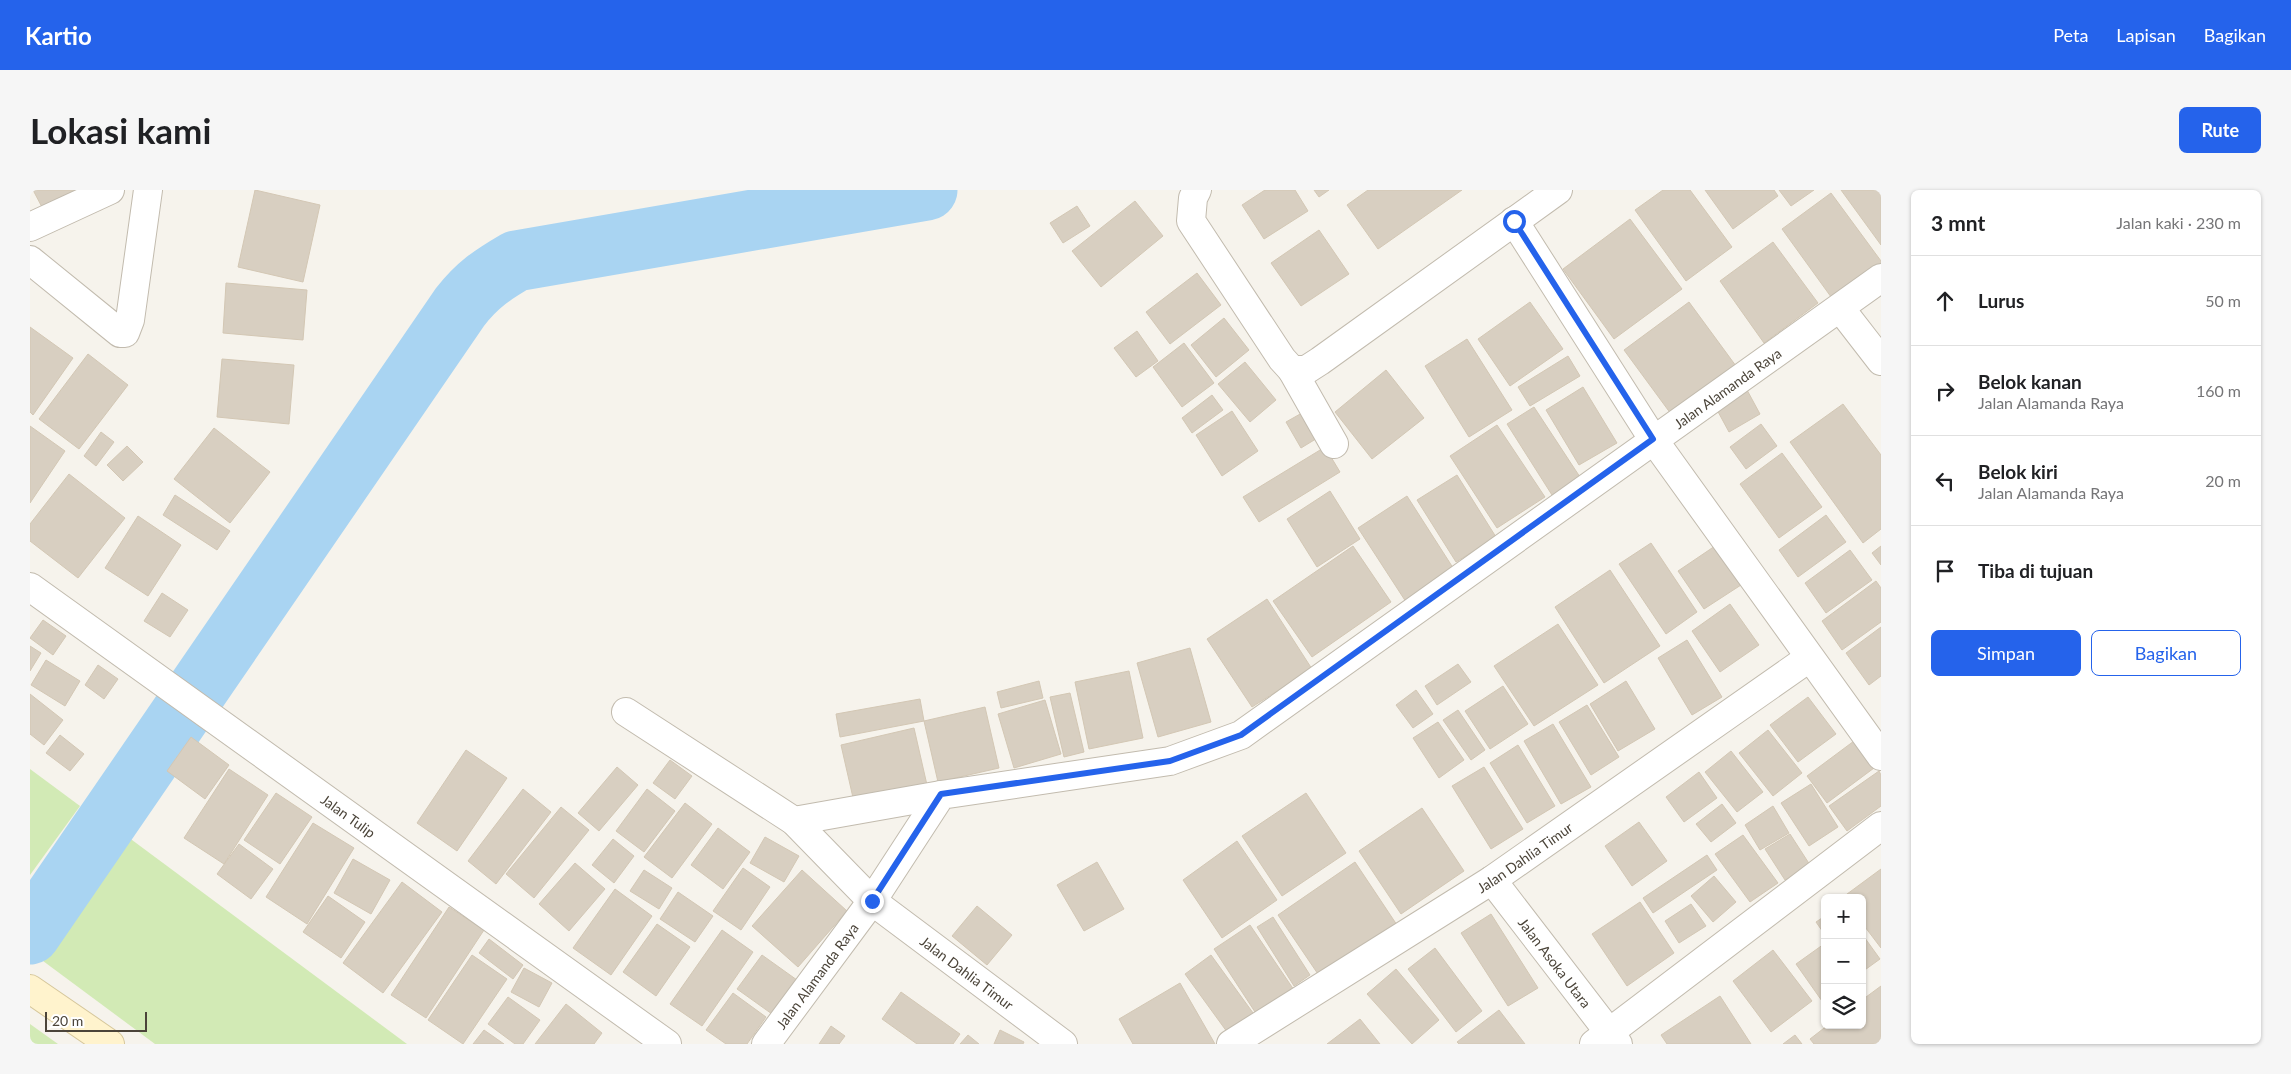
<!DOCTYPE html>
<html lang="id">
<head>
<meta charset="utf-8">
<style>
  body { margin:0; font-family:Lato,sans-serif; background:#f6f6f6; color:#202124 }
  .controls { position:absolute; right:15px; bottom:15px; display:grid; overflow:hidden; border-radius:8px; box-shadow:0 1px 4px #0004 }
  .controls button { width:45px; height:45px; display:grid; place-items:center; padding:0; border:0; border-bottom:1px solid #e0e0e0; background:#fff; color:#202124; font:25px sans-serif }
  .scale { position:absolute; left:15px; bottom:12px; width:102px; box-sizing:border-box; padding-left:5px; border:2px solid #4b4439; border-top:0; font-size:14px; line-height:18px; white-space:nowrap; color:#4b4439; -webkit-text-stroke:4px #fff; paint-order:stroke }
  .stop { position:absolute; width:15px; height:15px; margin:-11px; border:4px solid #2563eb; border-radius:50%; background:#fff }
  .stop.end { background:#2563eb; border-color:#fff; box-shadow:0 1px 5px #0008 }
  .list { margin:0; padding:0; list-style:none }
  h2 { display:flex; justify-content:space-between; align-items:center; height:65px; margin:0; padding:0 20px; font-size:21px }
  h2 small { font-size:16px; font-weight:400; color:#757577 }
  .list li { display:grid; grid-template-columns:32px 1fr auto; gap:15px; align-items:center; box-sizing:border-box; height:90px; padding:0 20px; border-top:1px solid #e0e0e0 }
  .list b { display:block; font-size:19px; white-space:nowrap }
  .list p { margin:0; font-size:16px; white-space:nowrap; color:#757577 }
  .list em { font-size:16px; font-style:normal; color:#757577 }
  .actions { display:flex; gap:10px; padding:15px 20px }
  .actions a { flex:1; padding:11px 0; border:1px solid #2563eb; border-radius:8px; text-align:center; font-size:18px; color:#2563eb }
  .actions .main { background:#2563eb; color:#fff }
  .icon { flex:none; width:28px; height:28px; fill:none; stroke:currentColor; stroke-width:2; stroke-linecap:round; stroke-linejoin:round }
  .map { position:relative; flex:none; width:1851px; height:854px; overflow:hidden; border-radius:8px }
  header { display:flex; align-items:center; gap:30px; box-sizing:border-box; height:70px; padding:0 25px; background:#2563eb; color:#fff }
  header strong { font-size:24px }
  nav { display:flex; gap:28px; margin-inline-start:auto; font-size:18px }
  .intro { display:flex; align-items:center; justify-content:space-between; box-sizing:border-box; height:120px; padding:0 30px }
  h1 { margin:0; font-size:35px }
  .button { padding:12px 22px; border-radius:8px; background:#2563eb; color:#fff; font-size:18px; font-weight:700 }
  main { display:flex; gap:30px; padding:0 30px }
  aside { flex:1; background:#fff; border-radius:8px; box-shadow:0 1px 4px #0004 }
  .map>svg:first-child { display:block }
  .green { fill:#d2eab5 }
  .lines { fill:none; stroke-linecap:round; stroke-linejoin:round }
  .river { stroke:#a9d4f2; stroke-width:61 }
  .building { fill:#d8cfc1; stroke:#d3c7b4 }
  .street-casing { stroke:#c2bbae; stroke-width:30 }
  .secondary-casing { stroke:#d6c79b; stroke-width:30 }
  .street { stroke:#fff; stroke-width:28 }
  .secondary { stroke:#fff3cd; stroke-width:28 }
  .route { stroke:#2563eb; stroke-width:6 }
  .labels { text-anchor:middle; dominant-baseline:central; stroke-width:5; stroke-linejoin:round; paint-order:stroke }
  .street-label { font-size:14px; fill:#4b4439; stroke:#fff }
</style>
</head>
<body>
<header>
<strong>Kartio</strong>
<nav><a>Peta</a><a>Lapisan</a><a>Bagikan</a></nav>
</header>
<div class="intro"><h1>Lokasi kami</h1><a class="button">Rute</a></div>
<main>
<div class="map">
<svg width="1851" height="854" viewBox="0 0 1851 854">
  <rect width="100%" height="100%" fill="#f6f3ec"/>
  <!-- green -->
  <g class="green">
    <polygon points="0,579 50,616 0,685"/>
    <polygon points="98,647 377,854 125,854 9,768"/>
    <polygon points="0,834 28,854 0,854"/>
  </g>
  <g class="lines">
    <!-- river -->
    <path class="river" d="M0,744L430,117C447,95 462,85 486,71L897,0"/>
  </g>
  <!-- building -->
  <g class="building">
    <polygon points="3,0 50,0 13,19"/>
    <polygon points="225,0 290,15 273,92 208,77"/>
    <polygon points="1235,0 1265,0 1278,21 1234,49 1212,15"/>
    <polygon points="1284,0 1299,0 1289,7"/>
    <polygon points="1338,0 1432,0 1348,59 1317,15"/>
    <polygon points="1633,0 1660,0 1702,57 1656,91 1605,20"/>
    <polygon points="1675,0 1744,0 1748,6 1703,39"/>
    <polygon points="1749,0 1784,0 1761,16"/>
    <polygon points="1811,0 1851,0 1851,55"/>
    <polygon points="1801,3 1851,71 1851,77 1804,111 1752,39"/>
    <polygon points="1105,11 1133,46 1071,97 1042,61"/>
    <polygon points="1047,16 1060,36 1033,53 1020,33"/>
    <polygon points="1600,29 1652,99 1584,149 1533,79"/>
    <polygon points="1289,40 1319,84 1271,116 1241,73"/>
    <polygon points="1743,52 1788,113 1734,153 1690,91"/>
    <polygon points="1167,83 1191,115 1140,154 1116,122"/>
    <polygon points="196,93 277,100 273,150 193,143"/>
    <polygon points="1500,112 1533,159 1480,196 1448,149"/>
    <polygon points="1659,112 1706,176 1641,224 1594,160"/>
    <polygon points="1194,128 1219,160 1186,187 1161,155"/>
    <polygon points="0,137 43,168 3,225 0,222"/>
    <polygon points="1107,141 1128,171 1106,187 1084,158"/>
    <polygon points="1437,149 1482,220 1439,247 1395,176"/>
    <polygon points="1154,153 1184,193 1152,217 1123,177"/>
    <polygon points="58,164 98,195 49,259 9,229"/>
    <polygon points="1538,166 1550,186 1500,216 1488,197"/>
    <polygon points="192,169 264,175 259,234 187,227"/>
    <polygon points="1215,172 1246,210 1220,232 1188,194"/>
    <polygon points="1356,180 1394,228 1342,269 1305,222"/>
    <polygon points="1553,197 1587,253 1549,275 1516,220"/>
    <polygon points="1717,200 1730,224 1699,242 1686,218"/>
    <polygon points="1182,205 1193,220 1162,243 1152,228"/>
    <polygon points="1813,214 1851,265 1851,339 1833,353 1760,252"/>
    <polygon points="1504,217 1550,287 1522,305 1477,234"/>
    <polygon points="1279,219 1294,244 1271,258 1256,232"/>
    <polygon points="1202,221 1228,261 1192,286 1166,245"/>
    <polygon points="1731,234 1747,256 1716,279 1700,257"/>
    <polygon points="1467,235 1515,307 1467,338 1420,266"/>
    <polygon points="0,236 35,261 0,313"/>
    <polygon points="184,238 240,282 200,333 144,289"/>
    <polygon points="71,242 84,252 66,276 54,266"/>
    <polygon points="97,256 113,272 93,291 77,275"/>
    <polygon points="1295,257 1310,282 1229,332 1213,307"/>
    <polygon points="1752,263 1792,317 1749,348 1710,294"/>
    <polygon points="39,284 95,328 48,388 0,351 0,334"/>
    <polygon points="1427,285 1466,347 1426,372 1387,310"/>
    <polygon points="1300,301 1330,349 1287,377 1257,329"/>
    <polygon points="145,305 200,341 187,360 133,325"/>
    <polygon points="1377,306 1427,384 1378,415 1328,338"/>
    <polygon points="1796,325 1816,352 1768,387 1749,360"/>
    <polygon points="108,326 151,355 118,406 75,378"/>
    <polygon points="1621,353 1667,422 1636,444 1589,374"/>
    <polygon points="1323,356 1361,412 1282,467 1243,411"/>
    <polygon points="1685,356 1711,395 1674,419 1648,381"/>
    <polygon points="1851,356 1851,375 1842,363"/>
    <polygon points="1820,360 1842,390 1796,423 1775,393"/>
    <polygon points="1580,380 1630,456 1574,493 1525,417"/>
    <polygon points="1846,391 1851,398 1851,432 1812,460 1792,431"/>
    <polygon points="132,403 158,420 140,447 114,431"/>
    <polygon points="1237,409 1282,479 1222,517 1177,449"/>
    <polygon points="1700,414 1729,455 1690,482 1662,441"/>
    <polygon points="13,430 36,446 23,465 0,448"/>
    <polygon points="1528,434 1568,495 1504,536 1464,476"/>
    <polygon points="1851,437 1851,486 1839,495 1816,463"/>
    <polygon points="1657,450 1692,507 1662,525 1628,468"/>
    <polygon points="0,456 11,463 0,481"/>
    <polygon points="1160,458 1181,532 1128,547 1107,473"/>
    <polygon points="16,470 50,491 35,516 1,495"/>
    <polygon points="1428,474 1441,492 1407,515 1395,496"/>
    <polygon points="68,475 88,489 74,509 55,495"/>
    <polygon points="1099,481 1113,548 1059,559 1045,492"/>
    <polygon points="1009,491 1013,508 971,518 967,502"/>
    <polygon points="1596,491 1625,539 1588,561 1560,514"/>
    <polygon points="1473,496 1498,534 1460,559 1435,521"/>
    <polygon points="1386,500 1403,524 1383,538 1366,515"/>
    <polygon points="1040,503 1054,562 1034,567 1020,507"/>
    <polygon points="0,504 33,530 14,555 0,544"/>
    <polygon points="1778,507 1806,544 1768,572 1740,535"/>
    <polygon points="890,509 894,531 810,547 806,524"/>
    <polygon points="1015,510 1031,564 984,578 968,524"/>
    <polygon points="1557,515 1589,567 1561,585 1529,532"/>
    <polygon points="955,517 969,578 908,592 894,531"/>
    <polygon points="1428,520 1455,560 1441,570 1413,530"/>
    <polygon points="1408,532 1434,570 1409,588 1383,548"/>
    <polygon points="1523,534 1561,597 1531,614 1494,551"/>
    <polygon points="884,538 897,595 824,612 811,555"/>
    <polygon points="1738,540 1772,583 1743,606 1709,563"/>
    <polygon points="30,545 54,564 40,581 16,563"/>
    <polygon points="161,547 199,575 175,609 137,581"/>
    <polygon points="1824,551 1844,578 1797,613 1777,586"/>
    <polygon points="1488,555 1525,616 1497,633 1460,573"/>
    <polygon points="436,560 477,588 427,661 387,633"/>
    <polygon points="1701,561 1733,602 1707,622 1675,582"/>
    <polygon points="640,570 662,586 645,609 623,593"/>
    <polygon points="587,577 608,595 569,641 548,623"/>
    <polygon points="1454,577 1493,639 1461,659 1422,596"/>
    <polygon points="199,579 238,605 194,674 154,648"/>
    <polygon points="1849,581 1851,585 1851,616 1817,641 1799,616"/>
    <polygon points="1669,582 1687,608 1654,632 1636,607"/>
    <polygon points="1781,594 1808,637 1779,656 1751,613"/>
    <polygon points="493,599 521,622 466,694 438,671"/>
    <polygon points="617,599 645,621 614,662 586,641"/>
    <polygon points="246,603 282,627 250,674 214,650"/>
    <polygon points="1276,603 1316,663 1252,706 1212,646"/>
    <polygon points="655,613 682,634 642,688 614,667"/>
    <polygon points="1692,614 1706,633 1681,652 1666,634"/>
    <polygon points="1743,616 1759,643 1730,660 1715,635"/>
    <polygon points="531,617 559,640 504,708 476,684"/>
    <polygon points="1392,618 1434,681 1371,724 1329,661"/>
    <polygon points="1609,632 1637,671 1602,696 1575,656"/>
    <polygon points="283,633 324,658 277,734 236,707"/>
    <polygon points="688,638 720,662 693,699 661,675"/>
    <polygon points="1760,644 1780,675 1755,690 1735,659"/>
    <polygon points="1713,645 1748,693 1720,712 1685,664"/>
    <polygon points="735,647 769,666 754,692 720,673"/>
    <polygon points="583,649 604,666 584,693 562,675"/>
    <polygon points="1207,651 1247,710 1192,748 1153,690"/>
    <polygon points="209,654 243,679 221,709 187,684"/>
    <polygon points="1677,665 1687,680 1623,723 1613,708"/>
    <polygon points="323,669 360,690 341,724 304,703"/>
    <polygon points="1067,672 1094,719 1054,741 1027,695"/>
    <polygon points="1325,672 1369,738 1292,790 1248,725"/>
    <polygon points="545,673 575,699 539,741 509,714"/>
    <polygon points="713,678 740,697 711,740 683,721"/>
    <polygon points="1851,679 1851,758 1832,733 1832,708 1813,707"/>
    <polygon points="614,680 642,698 629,719 600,701"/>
    <polygon points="772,680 817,721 768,777 722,736"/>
    <polygon points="1684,686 1706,712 1683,732 1661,706"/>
    <polygon points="372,692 412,722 353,803 313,773"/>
    <polygon points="585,699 622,726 581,785 543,758"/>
    <polygon points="648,702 683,726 665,752 630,729"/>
    <polygon points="298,706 335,732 311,768 273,742"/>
    <polygon points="1610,712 1644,763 1597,796 1562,744"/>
    <polygon points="1661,714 1676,736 1649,753 1635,731"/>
    <polygon points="947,716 982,745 957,775 922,746"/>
    <polygon points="419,717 454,740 396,828 361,805"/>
    <polygon points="1461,724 1508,798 1478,816 1431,743"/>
    <polygon points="1795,726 1795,745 1786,732"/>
    <polygon points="1243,727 1280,785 1264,796 1227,737"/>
    <polygon points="627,734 660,757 626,806 593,782"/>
    <polygon points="1220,735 1264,800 1227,825 1184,759"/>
    <polygon points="692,740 723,762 672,836 640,814"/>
    <polygon points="1832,744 1850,769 1832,782"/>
    <polygon points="459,749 493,775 483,789 449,763"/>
    <polygon points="1794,754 1795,809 1792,811 1766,774"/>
    <polygon points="1405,758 1452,821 1426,842 1378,779"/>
    <polygon points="1743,760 1782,811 1741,842 1703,791"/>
    <polygon points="442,765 477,789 433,854 398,830"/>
    <polygon points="732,765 767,790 742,824 707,799"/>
    <polygon points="1181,765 1226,827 1200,846 1155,784"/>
    <polygon points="494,778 522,793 509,817 481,802"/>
    <polygon points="1366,779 1409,830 1382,854 1337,804"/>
    <polygon points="1150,793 1185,854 1103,854 1089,829"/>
    <polygon points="1851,796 1851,854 1784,854 1780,849 1798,835 1832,835 1832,810"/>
    <polygon points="871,802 930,844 923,854 887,854 852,829"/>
    <polygon points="703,803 736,827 717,854 696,854 676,840"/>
    <polygon points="1690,806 1721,854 1637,854 1631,845"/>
    <polygon points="478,807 510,830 493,854 485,854 458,834"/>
    <polygon points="536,814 572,843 564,854 505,854"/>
    <polygon points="1469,820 1495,854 1429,854 1427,852"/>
    <polygon points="1330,829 1350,854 1297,854"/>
    <polygon points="801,836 815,846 809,854 789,854"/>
    <polygon points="454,840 474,854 443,854"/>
    <polygon points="970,840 994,852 993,854 964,854"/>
    <polygon points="938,845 949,854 930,854"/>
    <polygon points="1765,845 1772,854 1753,854"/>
  </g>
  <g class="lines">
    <defs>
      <g id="street">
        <polyline points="1167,0 1163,8 1161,31 1252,169 1262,180 1276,180 1290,171 1528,0"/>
        <polyline points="1484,31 1623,249 1851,566"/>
        <polyline points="0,37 80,0"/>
        <polyline points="0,70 90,143 95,143 100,130 118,0"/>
        <polyline points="1810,118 1851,171"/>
        <polyline points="1262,180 1304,254"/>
        <path id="s1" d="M0,397L637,854"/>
        <path id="s2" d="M596,522L764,631L842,711L1033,854"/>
        <polyline points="764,631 911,605"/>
        <path id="s3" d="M1462,690L1588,854"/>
        <path id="s4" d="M736,854L842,711L911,605L1140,571L1211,545L1851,88"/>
        <path id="s5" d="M1201,854L1462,690L1779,468"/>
        <polyline points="1564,854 1851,636"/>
      </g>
      <polyline id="secondary" points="0,799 80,854"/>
    </defs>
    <!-- street casing -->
    <use href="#street" class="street-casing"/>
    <!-- secondary casing -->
    <use href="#secondary" class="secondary-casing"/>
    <!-- street -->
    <use href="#street" class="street"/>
    <!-- secondary -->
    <use href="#secondary" class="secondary"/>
  </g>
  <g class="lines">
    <!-- route -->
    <polyline class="route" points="842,711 911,604 1140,571 1211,545 1623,249 1484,31"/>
  </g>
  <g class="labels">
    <!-- street labels -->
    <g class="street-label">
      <text stroke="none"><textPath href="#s4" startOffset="1209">Jalan Alamanda Raya</textPath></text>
      <text stroke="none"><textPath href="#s1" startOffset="392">Jalan Tulip</textPath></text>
      <text stroke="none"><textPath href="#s5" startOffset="348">Jalan Dahlia Timur</textPath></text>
      <text stroke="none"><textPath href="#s3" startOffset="104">Jalan Asoka Utara</textPath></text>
      <text stroke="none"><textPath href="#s2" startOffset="431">Jalan Dahlia Timur</textPath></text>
      <text stroke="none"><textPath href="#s4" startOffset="85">Jalan Alamanda Raya</textPath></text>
    </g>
  </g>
</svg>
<div class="controls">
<button>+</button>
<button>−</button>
<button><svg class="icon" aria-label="layers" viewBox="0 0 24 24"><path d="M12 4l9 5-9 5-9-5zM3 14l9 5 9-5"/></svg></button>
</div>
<div class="scale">20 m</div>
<div class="stop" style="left:1484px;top:31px"></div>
<div class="stop end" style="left:842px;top:711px"></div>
</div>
<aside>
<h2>3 mnt<small>Jalan kaki · 230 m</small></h2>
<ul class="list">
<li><svg class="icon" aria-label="ahead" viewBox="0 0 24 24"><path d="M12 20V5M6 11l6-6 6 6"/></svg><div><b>Lurus</b></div><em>50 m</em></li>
<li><svg class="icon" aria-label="right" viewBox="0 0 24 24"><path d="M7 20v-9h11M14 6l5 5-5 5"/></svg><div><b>Belok kanan</b><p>Jalan Alamanda Raya</p></div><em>160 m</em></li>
<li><svg class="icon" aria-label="left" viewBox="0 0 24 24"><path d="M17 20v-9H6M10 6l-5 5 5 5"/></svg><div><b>Belok kiri</b><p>Jalan Alamanda Raya</p></div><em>20 m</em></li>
<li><svg class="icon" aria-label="arrive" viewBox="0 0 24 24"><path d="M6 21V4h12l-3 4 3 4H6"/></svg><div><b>Tiba di tujuan</b></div></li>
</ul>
<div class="actions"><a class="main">Simpan</a><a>Bagikan</a></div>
</aside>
</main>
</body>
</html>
